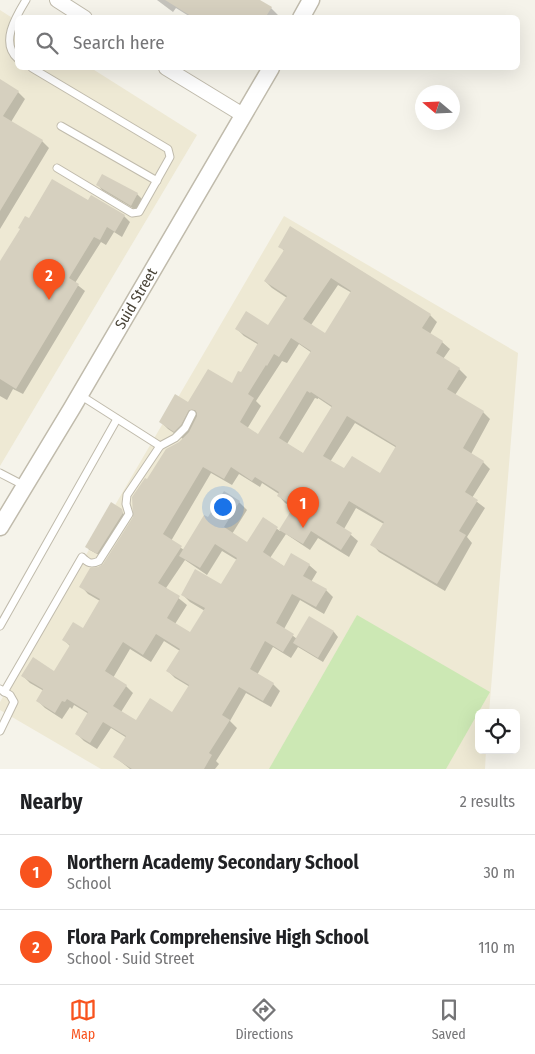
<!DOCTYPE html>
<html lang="en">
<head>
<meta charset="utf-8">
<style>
  body { margin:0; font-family:"Fira Sans Condensed",sans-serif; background:#f2f2f2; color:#202124 }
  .controls { position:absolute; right:15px; bottom:15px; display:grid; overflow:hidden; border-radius:8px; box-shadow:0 5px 20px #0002 }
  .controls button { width:45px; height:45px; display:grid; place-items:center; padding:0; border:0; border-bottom:1px solid #e0e0e0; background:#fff; color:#202124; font:25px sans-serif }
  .compass { position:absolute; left:415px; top:85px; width:45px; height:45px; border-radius:50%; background:#fff; box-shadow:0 5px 20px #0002; rotate:289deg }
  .you { position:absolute; left:222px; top:506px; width:18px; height:18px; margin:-12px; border:4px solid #fff; border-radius:50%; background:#1a73e8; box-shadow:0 0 0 8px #1a73e833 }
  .badge { display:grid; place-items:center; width:32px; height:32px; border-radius:50%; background:#f8531e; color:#fff; font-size:16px; font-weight:700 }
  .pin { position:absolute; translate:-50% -41px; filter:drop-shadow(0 1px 2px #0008) }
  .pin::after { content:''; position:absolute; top:26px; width:18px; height:15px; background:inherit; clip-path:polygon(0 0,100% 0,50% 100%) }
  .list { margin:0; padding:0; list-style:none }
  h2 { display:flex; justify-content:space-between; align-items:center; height:65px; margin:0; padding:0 20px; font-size:21px }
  h2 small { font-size:16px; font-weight:400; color:#757577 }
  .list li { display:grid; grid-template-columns:32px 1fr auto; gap:15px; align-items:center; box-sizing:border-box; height:75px; padding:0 20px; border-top:1px solid #e0e0e0 }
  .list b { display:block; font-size:19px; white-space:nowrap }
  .list p { margin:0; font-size:16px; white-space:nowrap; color:#757577 }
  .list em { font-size:16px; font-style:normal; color:#757577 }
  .icon { flex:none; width:28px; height:28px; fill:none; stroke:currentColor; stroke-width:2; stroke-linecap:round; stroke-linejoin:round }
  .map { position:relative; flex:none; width:535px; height:769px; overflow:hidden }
  .search { position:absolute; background:#fff; box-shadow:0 5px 20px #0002; left:15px; right:15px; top:15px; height:55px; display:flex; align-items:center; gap:12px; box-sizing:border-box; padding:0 18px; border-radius:8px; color:#757577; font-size:19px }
  .sheet { height:215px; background:#fff }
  nav { display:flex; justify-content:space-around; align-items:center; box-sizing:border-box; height:70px; border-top:1px solid #e0e0e0; background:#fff; font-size:14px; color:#757577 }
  nav a { display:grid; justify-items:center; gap:2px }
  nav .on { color:#f8531e }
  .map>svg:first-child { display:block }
  .education { fill:#eee9d4 }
  .green { fill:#cce8b4 }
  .shadow { fill:#0003; fill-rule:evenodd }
  .building { fill:#d6d0bf; fill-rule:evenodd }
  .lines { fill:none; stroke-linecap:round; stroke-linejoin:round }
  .service-casing { stroke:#c0bbac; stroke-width:9 }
  .minor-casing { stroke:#c0bbac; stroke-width:16 }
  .tertiary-casing { stroke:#c0bbac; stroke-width:19 }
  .service { stroke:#fff; stroke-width:7 }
  .minor { stroke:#fff; stroke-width:14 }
  .tertiary { stroke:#fff; stroke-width:16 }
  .labels { text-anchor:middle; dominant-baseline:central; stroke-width:4.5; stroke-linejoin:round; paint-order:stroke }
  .street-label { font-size:15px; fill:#494438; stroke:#fff }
</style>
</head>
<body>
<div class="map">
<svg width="535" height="769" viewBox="0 0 535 769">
  <rect width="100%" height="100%" fill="#f5f3ea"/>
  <!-- education -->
  <g class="education">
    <polygon points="0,10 17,21 18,68 91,68 197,135 0,466"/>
    <polygon points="284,216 518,353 489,713 479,713 479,750 486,750 485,769 101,769 0,710 0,702"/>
  </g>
  <!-- green -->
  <polygon class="green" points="357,615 490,692 446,769 269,769"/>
  <!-- shadow -->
  <g class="shadow">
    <polygon points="157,0 258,0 271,8 278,15 276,18 192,18 176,8 173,12"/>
    <polygon points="0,81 18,92 25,99 11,122 42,141 49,148 0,229"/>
    <polygon points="98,185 137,194 142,199 136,210 102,190"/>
    <polygon points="88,202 124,216 130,222 122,237 114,232 106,245 101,242 75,283 85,291 23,394 13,389 7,400 0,396 0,264 29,220"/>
    <path d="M280,246L430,315L437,322L430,334L442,342L450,349L443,359L459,369L467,377L455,395L483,412L490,419L471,454L483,462L490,469L472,498L485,508L467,537L472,543L445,591L379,552L372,544L384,524L356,508L344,529L358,541L349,557L318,538L310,550L286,534L270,558L285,567L309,565L317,572L311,582L326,590L333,597L324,614L300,600L284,629L297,639L310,618L334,632L338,637L323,662L298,647L291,658L273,647L257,675L273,684L280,691L271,707L246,693L230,721L237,728L216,761L219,764L215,769H130L115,757L127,738L111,728L97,749L84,741L77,734L89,714L74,705L72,709L70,707L62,719L45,708L38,701L44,691L30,683L23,676L55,672L71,647L63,639L83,629L100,601L88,594L81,586L104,565L135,517L147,481L183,439L168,429L160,421L189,404L232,384L241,374L259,345L244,336L237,329L269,327L287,298L272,288L265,281L285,252ZM338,285L352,293L325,335L311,325ZM299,344L312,353L259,436L247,429L261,406L256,401L282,361L287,363ZM315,398L318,399V398L333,408L304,454L287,444ZM355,423L397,448L380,474L345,470L330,462ZM211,473L232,485L239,474L260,487L262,483L279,494L278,495L285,503L294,508L280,531L263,519L248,544L232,534L247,510L239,502L224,493L208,519L184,550L171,541ZM222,551L237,560L221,586L183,595L190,602L205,611L191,634L175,624L187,605L166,588L185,560L207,575ZM164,641L180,651L168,671L175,678L190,687L173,714L136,722L121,712L133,693L126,686L113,678L130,649L151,662Z"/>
    <polygon points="121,510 125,516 99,555 88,549"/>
  </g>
  <!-- building -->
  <g class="building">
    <polygon points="165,0 260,0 272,7 265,18 194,18"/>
    <polygon points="0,79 19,91 3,116 43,140 0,211"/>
    <polygon points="102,174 138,193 131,206 96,185"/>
    <polygon points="52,179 88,200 91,195 125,215 115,232 107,227 100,240 94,237 69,278 79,284 16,389 0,379 0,261 20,229 18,228 25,216 29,218"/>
    <path d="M290,226L431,314L422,328L443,341L436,353L460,368L447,389L484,411L463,448L484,461L465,492L478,500L459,531L466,535L437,584L370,545L384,522L349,501L336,523L352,533L341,550L311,531L303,544L279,530L294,506L277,496L279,492L255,477L252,481L231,467L224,479L203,467L163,534L182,546L158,583L180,596L167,618L190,632L205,608L181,595L195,569L221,584L237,558L215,544L200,568L179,556L204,515L208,517L224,491L240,501L224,527L247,542L263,517L278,527L263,552L284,566L291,553L310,564L303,576L327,589L316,607L292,594L276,623L294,634L283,652L265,641L250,669L274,683L263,701L239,687L222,715L230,720L209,753L212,755L204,769H132L113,757L126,736L103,722L90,743L75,734L88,712L67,699L65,702L62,701L55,713L36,701L43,689L21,676L33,657L54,671L70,645L62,640L73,622L83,628L100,599L79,587L90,568L98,567L103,564L133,517L132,497L145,478L147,479L166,449L179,442L189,432L197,416V413L195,410H189L181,425L174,432L159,422L175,394L188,402L208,369L232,383L238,371L241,372L258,343L235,329L246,311L268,325L287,296L264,281L284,250L278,247ZM331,278L351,291L325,333L303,319ZM291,338L311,351L258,434L240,422L254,398L248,394L266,365L267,366L274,354L279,357ZM307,391L310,393L311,392L332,406L303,453L279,438ZM347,416L396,446L380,473L352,456L344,468L323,456ZM156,634L180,649L166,671L189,685L172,712L150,698L136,720L113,706L127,685L105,671L123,642L143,655Z"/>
    <polygon points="111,502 122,509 123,513 97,554 85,547"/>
    <polygon points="309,616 334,631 318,658 293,643"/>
  </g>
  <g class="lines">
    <defs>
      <g id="service">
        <path d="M18,59C0,43 15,18 26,0"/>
        <polyline points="32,68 168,149 170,157 139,212 132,213 57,168"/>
        <polyline points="61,126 157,181"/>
        <polyline points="80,395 160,446"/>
        <polyline points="0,473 25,486"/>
        <polyline points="0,626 117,419"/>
        <polyline points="0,689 10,695 14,702 0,731"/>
        <path d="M4,692L82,557C88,563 91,565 99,561L129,514L126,504L127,495L160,446L175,438L185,428L192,414"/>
      </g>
      <g id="minor">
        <polyline points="57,0 85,18"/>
        <polyline points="166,68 243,115"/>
      </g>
      <g id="tertiary">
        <polyline points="301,18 311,0"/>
        <path id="s1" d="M0,527L72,408L271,68"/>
      </g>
    </defs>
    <!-- service casing -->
    <use href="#service" class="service-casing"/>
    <!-- minor casing -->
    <use href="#minor" class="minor-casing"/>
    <!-- tertiary casing -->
    <use href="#tertiary" class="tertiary-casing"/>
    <!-- service -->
    <use href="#service" class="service"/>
    <!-- minor -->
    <use href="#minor" class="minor"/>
    <!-- tertiary -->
    <use href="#tertiary" class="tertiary"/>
  </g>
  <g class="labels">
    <!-- street labels -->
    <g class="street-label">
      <text stroke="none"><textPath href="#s1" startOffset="266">Suid Street</textPath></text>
    </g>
  </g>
</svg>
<div class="controls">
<button><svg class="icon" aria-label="locate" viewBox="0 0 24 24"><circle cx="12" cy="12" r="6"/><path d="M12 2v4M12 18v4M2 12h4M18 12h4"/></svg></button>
</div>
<svg class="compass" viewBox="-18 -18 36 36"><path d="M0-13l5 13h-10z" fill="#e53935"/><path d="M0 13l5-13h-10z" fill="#757577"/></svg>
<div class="you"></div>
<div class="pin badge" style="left:303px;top:528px">1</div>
<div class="pin badge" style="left:49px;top:300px">2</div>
<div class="search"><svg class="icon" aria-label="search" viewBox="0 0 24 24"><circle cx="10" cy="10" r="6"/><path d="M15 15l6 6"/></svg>Search here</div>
</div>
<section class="sheet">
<h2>Nearby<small>2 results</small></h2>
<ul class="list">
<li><span class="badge">1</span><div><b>Northern Academy Secondary School</b><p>School</p></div><em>30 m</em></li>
<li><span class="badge">2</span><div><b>Flora Park Comprehensive High School</b><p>School · Suid Street</p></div><em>110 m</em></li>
</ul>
</section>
<nav>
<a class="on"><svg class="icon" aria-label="map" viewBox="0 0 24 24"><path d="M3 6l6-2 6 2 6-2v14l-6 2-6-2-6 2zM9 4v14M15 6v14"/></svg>Map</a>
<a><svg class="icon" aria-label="directions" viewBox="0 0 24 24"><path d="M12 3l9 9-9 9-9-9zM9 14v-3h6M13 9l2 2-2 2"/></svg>Directions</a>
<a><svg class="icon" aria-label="saved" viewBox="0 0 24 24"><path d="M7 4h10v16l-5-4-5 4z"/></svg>Saved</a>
</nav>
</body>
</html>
